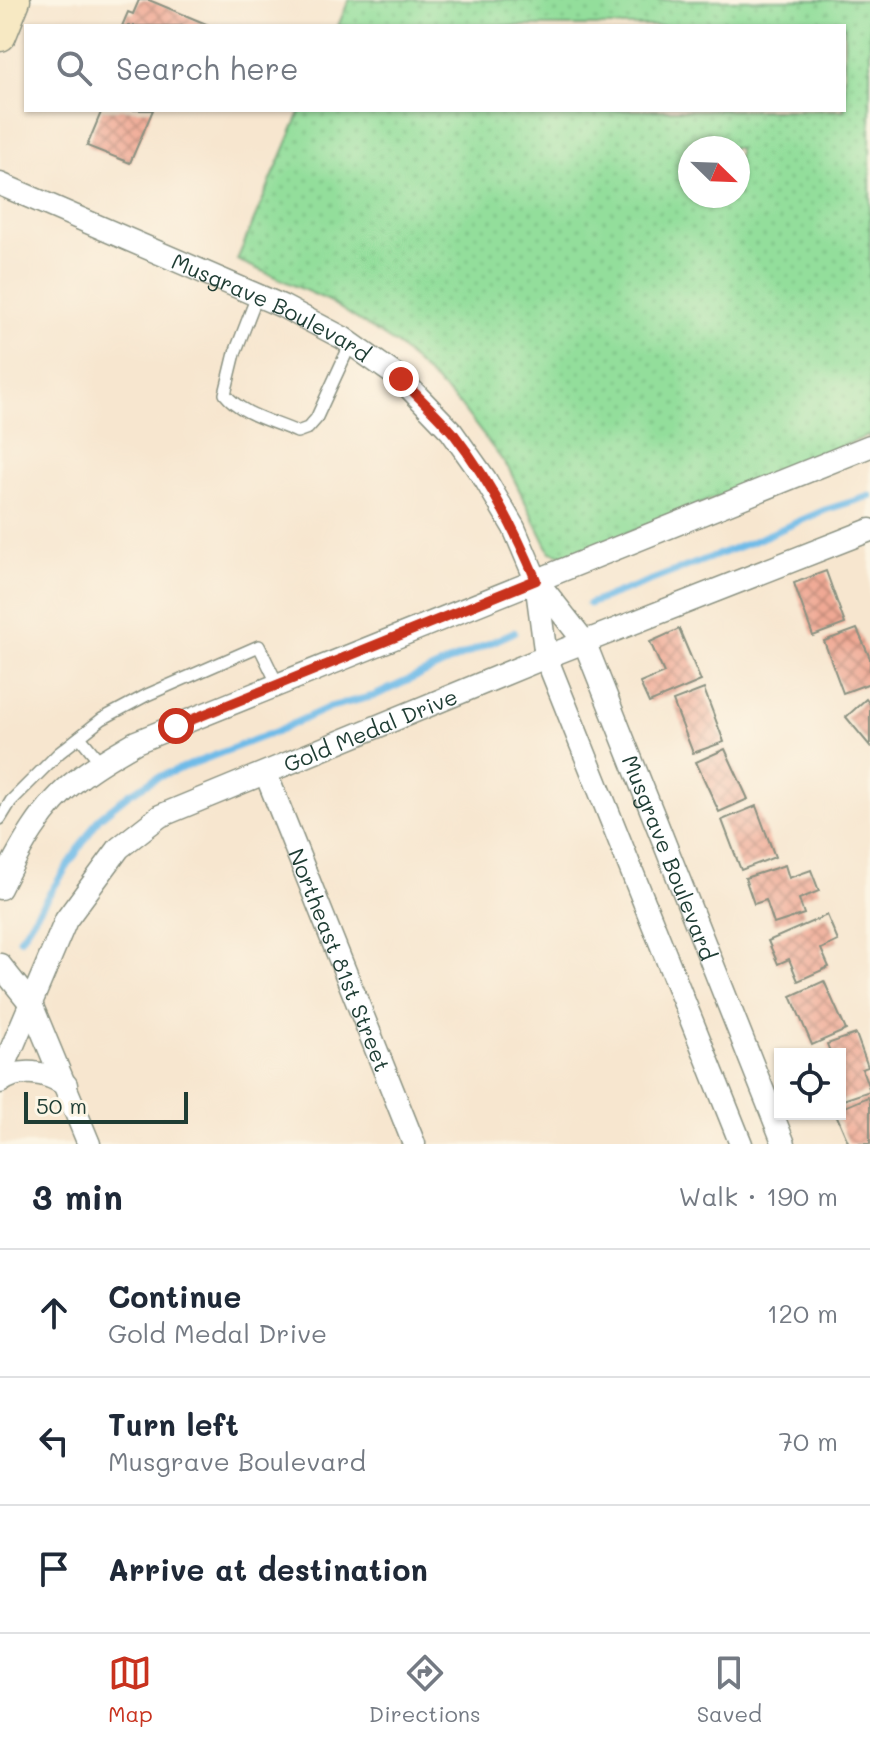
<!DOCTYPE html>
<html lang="en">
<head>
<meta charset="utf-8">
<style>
  body { margin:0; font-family:Mali,sans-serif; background:#f6f6f7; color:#1f2937 }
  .controls { position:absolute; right:24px; bottom:24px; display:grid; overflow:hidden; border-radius:0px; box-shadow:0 2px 6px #0004 }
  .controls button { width:72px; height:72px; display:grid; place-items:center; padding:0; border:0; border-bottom:2px solid #e0e1e3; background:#fff; color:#1f2937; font:40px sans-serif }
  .compass { position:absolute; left:678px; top:136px; width:72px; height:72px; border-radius:50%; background:#fff; box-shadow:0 2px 6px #0004; rotate:113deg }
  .scale { position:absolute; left:24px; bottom:20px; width:164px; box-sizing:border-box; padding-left:8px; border:4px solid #1f3d34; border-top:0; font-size:22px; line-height:28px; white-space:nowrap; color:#1f3d34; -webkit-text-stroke:6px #fcf5e5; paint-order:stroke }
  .stop { position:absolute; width:24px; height:24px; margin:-18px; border:6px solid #c8321e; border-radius:50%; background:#fff }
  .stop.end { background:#c8321e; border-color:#fff; box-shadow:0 2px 8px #0008 }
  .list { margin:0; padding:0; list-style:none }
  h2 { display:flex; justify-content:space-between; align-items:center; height:104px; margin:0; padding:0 32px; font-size:34px }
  h2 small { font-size:26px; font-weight:400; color:#747a83 }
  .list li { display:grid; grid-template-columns:52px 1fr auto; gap:24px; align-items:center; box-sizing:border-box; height:128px; padding:0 32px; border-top:2px solid #e0e1e3 }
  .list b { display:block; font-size:30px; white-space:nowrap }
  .list p { margin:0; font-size:26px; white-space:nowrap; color:#747a83 }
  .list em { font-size:26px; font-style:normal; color:#747a83 }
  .icon { flex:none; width:44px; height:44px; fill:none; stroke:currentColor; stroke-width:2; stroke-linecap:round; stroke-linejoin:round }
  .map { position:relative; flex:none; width:870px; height:1144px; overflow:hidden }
  .search { position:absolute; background:#fff; box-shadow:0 2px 6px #0004; left:24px; right:24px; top:24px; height:88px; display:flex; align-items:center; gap:20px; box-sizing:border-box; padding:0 28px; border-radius:0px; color:#747a83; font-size:30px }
  .sheet { height:488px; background:#fff }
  nav { display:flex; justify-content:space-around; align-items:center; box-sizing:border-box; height:112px; border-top:2px solid #e0e1e3; background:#fff; font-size:22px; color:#747a83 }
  nav a { display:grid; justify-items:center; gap:4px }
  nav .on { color:#c8321e }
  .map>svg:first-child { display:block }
  .grass { fill:url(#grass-dots); stroke:#598e68; stroke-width:2; fill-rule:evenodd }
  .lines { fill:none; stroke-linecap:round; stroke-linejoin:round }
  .stream { stroke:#6fbbe8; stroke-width:7 }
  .building { fill:url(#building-cross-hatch) }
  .lane-casing { stroke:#8b9282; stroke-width:14 }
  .street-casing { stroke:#8b9282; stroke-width:25 }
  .secondary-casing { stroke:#8b9282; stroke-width:35 }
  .lane { stroke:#fff; stroke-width:11 }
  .street { stroke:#fff; stroke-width:22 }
  .secondary { stroke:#f7e9c3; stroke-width:32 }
  .route { stroke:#c8321e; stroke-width:10 }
  .labels { text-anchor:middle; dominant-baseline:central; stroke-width:6; stroke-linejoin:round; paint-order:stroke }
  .street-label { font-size:22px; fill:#1f3d34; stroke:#fcf5e5 }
</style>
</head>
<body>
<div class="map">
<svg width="870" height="1144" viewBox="0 0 870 1144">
  <defs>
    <pattern id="grass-dots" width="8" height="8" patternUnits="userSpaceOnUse" patternTransform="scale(2)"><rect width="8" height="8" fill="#93de9b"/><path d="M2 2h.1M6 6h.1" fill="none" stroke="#7ebf86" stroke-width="1.8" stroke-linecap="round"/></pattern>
    <pattern id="building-cross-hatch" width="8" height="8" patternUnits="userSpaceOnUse" patternTransform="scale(2)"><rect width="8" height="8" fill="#f0a994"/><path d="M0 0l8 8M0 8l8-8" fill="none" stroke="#c28b7a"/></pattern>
  </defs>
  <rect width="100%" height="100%" fill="#fcf5e5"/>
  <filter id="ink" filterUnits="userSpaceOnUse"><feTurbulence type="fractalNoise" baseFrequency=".0125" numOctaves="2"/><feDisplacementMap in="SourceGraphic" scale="16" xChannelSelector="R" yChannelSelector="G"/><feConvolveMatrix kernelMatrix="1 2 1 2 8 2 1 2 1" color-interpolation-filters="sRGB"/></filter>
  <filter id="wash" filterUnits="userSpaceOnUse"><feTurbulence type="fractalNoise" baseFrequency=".006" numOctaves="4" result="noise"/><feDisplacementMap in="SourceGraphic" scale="32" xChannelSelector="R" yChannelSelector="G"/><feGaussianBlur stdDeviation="1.8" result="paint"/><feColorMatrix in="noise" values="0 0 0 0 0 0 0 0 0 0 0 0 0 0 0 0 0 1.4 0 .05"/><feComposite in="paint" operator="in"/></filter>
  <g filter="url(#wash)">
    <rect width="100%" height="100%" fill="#f7e6cf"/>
    <!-- grass -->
    <path class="grass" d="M349,0H870V435L569,557L550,552L509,469L460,405L397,345L327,300L237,260L301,110H844V26H338ZM690,148H738V196H690Z"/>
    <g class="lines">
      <!-- stream -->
      <g class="stream">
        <polyline points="589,604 754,541 825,510 870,496"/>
        <polyline points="20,939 99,818 129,794 156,778 275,732 330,707 374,696 514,632"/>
      </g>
    </g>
    <g id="blocks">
      <!-- building -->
      <g class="building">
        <polygon points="139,0 149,0 211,26 122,26 128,12 133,14"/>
        <polygon points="102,110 153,110 130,163 87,146"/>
        <polygon points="826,571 845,624 813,636 794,583"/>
        <polygon points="679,629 701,681 649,703 640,683 664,673 650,642"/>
        <polygon points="857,629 870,658 870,683 843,693 824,641"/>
        <polygon points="704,689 724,742 693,753 673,701"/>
        <polygon points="866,699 870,704 870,746 846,717"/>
        <polygon points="725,749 748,799 719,812 696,762"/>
        <polygon points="756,806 775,857 741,870 722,820"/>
        <polygon points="785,865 789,878 811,870 819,891 799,899 804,914 774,924 766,900 754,904 745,878"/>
        <polygon points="827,915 838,941 821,949 829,967 798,981 789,959 778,964 768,941"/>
        <polygon points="824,981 846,1030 812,1045 791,996"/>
        <polygon points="856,1034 868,1067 862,1069 870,1091 840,1101 840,1054 831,1054 827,1044"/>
        <polygon points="868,1097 870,1102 870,1144 849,1144 836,1114 840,1114 840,1109"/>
      </g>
    </g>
  </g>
  <g filter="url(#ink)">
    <use href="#blocks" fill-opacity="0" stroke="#8b9282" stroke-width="2"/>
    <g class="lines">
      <defs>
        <g id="lane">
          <path d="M257,296L235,353L225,394C242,415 273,421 297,432L308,428L316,419L351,343"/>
          <polyline points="80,737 101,763"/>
          <polyline points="0,819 11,801 59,753 102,719 147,695 259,646 278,685"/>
        </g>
        <g id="street">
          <path id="s1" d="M0,184L282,306L343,338L401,379L451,431L485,479L514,528L536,580L584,641L784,1144"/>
          <polyline points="536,581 546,657 741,1144"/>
          <path id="s2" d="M266,774L414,1144"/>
          <path d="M0,888C19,850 42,806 77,780C95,765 116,754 136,742L870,446"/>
          <polyline points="0,965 31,1004 89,1144"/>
          <path id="s3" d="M0,1076L66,920L119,848L160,816L546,657L870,530"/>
          <path d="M0,1082C21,1067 46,1072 66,1085"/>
        </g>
        <polyline id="secondary" points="0,35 14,0"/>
      </defs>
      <!-- lane casing -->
      <use href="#lane" class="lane-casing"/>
      <!-- street casing -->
      <use href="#street" class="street-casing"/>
      <!-- secondary casing -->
      <use href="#secondary" class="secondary-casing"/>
      <!-- lane -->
      <use href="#lane" class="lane"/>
      <!-- street -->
      <use href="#street" class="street"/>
      <!-- secondary -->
      <use href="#secondary" class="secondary"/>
    </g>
  </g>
  <g class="lines" filter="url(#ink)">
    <!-- route -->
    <path class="route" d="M176,726L536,580C514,527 488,478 453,433C437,414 418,397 401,379"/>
  </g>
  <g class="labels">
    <!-- street labels -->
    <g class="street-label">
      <text stroke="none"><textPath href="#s1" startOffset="298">Musgrave Boulevard</textPath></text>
      <text stroke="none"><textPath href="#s3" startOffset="538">Gold Medal Drive</textPath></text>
      <text stroke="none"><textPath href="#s1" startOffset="1002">Musgrave Boulevard</textPath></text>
      <text stroke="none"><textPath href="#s2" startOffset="200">Northeast 81st Street</textPath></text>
    </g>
  </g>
</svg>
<div class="controls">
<button><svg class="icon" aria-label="locate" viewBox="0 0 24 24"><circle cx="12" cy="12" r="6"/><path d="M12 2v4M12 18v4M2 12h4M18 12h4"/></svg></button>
</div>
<svg class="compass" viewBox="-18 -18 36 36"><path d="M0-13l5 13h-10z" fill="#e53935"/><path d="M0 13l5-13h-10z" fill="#747a83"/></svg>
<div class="scale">50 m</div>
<div class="stop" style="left:176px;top:726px"></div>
<div class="stop end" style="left:401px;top:379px"></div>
<div class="search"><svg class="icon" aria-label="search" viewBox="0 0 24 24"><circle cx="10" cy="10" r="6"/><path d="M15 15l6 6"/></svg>Search here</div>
</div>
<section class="sheet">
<h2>3 min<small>Walk · 190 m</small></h2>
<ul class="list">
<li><svg class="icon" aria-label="ahead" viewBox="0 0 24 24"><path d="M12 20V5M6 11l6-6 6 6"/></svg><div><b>Continue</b><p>Gold Medal Drive</p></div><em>120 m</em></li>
<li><svg class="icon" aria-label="left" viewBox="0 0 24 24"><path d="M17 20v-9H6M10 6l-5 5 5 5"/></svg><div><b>Turn left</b><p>Musgrave Boulevard</p></div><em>70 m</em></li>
<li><svg class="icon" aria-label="arrive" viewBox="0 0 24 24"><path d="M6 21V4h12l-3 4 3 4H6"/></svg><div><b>Arrive at destination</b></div></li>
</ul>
</section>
<nav>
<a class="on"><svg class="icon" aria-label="map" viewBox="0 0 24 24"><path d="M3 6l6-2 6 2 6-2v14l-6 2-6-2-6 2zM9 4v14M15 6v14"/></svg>Map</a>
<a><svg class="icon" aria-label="directions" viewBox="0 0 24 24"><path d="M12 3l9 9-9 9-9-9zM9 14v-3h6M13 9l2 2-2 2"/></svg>Directions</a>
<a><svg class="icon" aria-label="saved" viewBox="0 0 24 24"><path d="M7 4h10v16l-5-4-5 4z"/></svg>Saved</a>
</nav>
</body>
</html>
